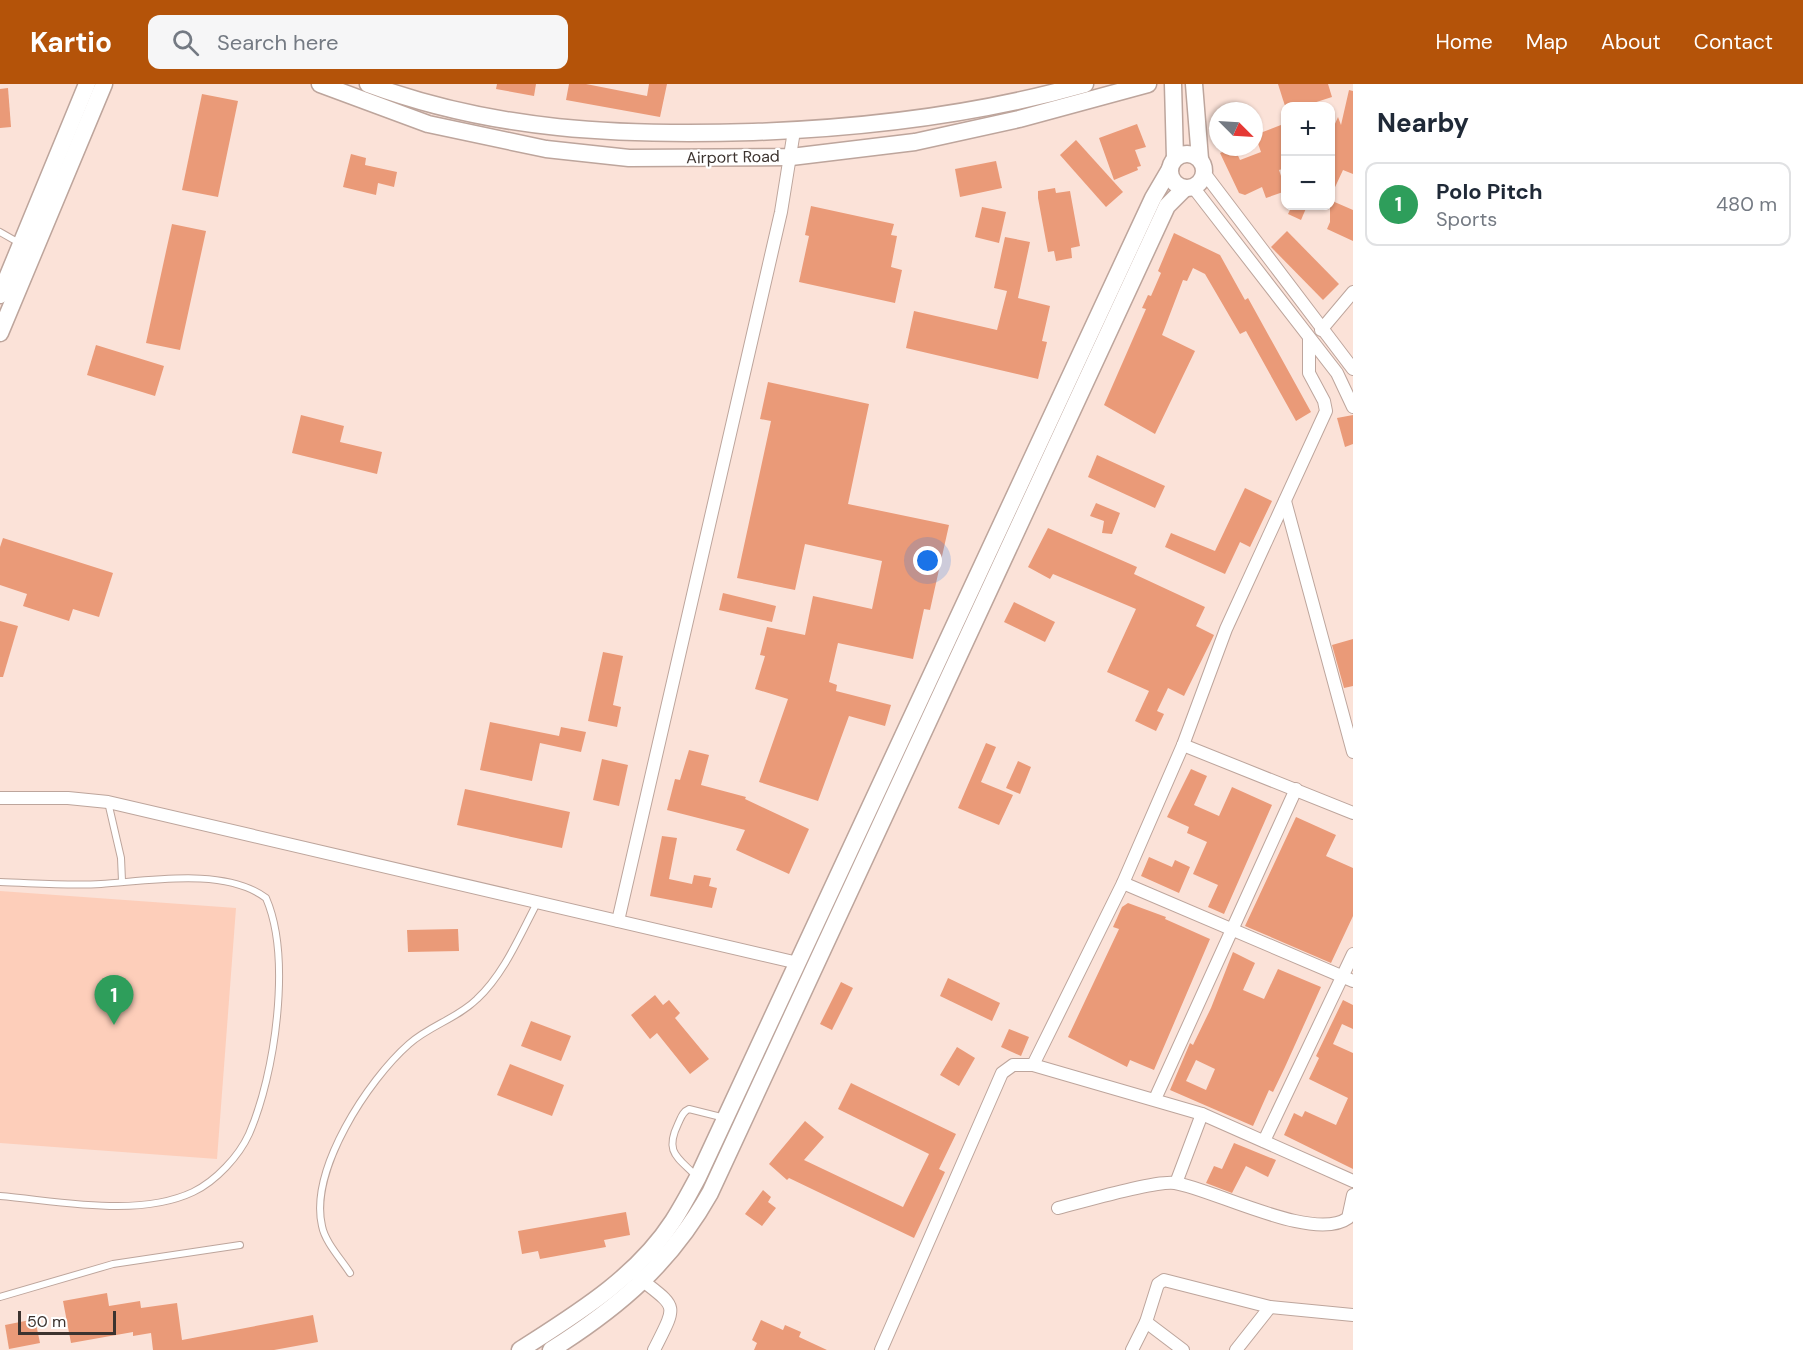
<!DOCTYPE html>
<html lang="en">
<head>
<meta charset="utf-8">
<style>
  body { margin:0; font-family:"DM Sans",sans-serif; background:#f6f6f7; color:#1f2937 }
  .controls { position:absolute; right:18px; top:18px; display:grid; overflow:hidden; border-radius:12px; box-shadow:0 2px 4px #0004 }
  .controls button { width:54px; height:54px; display:grid; place-items:center; padding:0; border:0; border-bottom:2px solid #e0e1e3; background:#fff; color:#1f2937; font:30px sans-serif }
  .compass { position:absolute; left:1209px; top:18px; width:54px; height:54px; border-radius:50%; background:#fff; box-shadow:0 2px 4px #0004; rotate:114deg }
  .scale { position:absolute; left:18px; bottom:15px; width:98px; box-sizing:border-box; padding-left:6px; border:3px solid #3c332f; border-top:0; font-size:16px; line-height:21px; white-space:nowrap; color:#3c332f; -webkit-text-stroke:4px #fff; paint-order:stroke }
  .you { position:absolute; left:928px; top:477px; width:21px; height:21px; margin:-15px; border:4px solid #fff; border-radius:50%; background:#1a73e8; box-shadow:0 0 0 9px #1a73e833 }
  .badge { display:grid; place-items:center; width:39px; height:39px; border-radius:50%; background:#b45309; color:#fff; font-size:20px; font-weight:700 }
  .pin { position:absolute; translate:-50% -50px; filter:drop-shadow(0 2px 3px #0008) }
  .pin::after { content:''; position:absolute; top:32px; width:21px; height:18px; background:inherit; clip-path:polygon(0 0,100% 0,50% 100%) }
  .list { margin:0; padding:0; list-style:none }
  h2 { display:flex; justify-content:space-between; align-items:center; height:78px; margin:0; padding:0 24px; font-size:26px }
  h2 small { font-size:20px; font-weight:400; color:#747a83 }
  .list li { display:grid; grid-template-columns:39px 1fr auto; gap:18px; align-items:center; box-sizing:border-box; height:84px; margin:0 12px 12px; padding:0 12px; border:2px solid #e0e1e3; border-radius:12px }
  .list b { display:block; font-size:22px; white-space:nowrap }
  .list p { margin:0; font-size:20px; white-space:nowrap; color:#747a83 }
  .list em { font-size:20px; font-style:normal; color:#747a83 }
  .icon { flex:none; width:33px; height:33px; fill:none; stroke:currentColor; stroke-width:2; stroke-linecap:round; stroke-linejoin:round }
  .map { position:relative; flex:none; width:1353px; height:1266px; overflow:hidden }
  header { display:flex; align-items:center; gap:36px; box-sizing:border-box; height:84px; padding:0 30px; background:#b45309; color:#fff }
  header strong { font-size:28px }
  nav { display:flex; gap:33px; margin-inline-start:auto; font-size:21px }
  .search { width:420px; height:54px; background:#f6f6f7; display:flex; align-items:center; gap:15px; box-sizing:border-box; padding:0 21px; border-radius:12px; color:#747a83; font-size:22px }
  main { display:flex }
  aside { flex:1; background:#fff }
  .map>svg:first-child { display:block }
  .green { fill:#fdceba }
  .building { fill:#ea9a78; fill-rule:evenodd }
  .lines { fill:none; stroke-linecap:round; stroke-linejoin:round }
  .lane-casing { stroke:#bda59c; stroke-width:8 }
  .street-casing { stroke:#bda59c; stroke-width:14 }
  .secondary-casing { stroke:#bda59c; stroke-width:19 }
  .lane { stroke:#fff; stroke-width:6 }
  .street { stroke:#fff; stroke-width:12 }
  .secondary { stroke:#fff; stroke-width:16 }
  .labels { text-anchor:middle; dominant-baseline:central; stroke-width:4.5; stroke-linejoin:round; paint-order:stroke }
  .street-label { font-size:16px; fill:#3c332f; stroke:#fff }
</style>
</head>
<body>
<header>
<strong>Kartio</strong>
<div class="search"><svg class="icon" aria-label="search" viewBox="0 0 24 24"><circle cx="10" cy="10" r="6"/><path d="M15 15l6 6"/></svg>Search here</div>
<nav><a>Home</a><a>Map</a><a>About</a><a>Contact</a></nav>
</header>
<main>
<div class="map">
<svg width="1353" height="1266" viewBox="0 0 1353 1266">
  <rect width="100%" height="100%" fill="#fbe2d8"/>
  <!-- green -->
  <polygon class="green" points="0,807 236,824 217,1075 0,1059"/>
  <!-- building -->
  <g class="building">
    <polygon points="497,0 536,0 534,12 496,5"/>
    <polygon points="569,0 586,0 647,12 649,0 667,0 660,33 566,16"/>
    <polygon points="1278,0 1328,0 1332,13 1304,22 1285,22"/>
    <polygon points="8,4 11,43 0,44 0,5"/>
    <polygon points="1349,6 1353,7 1353,90 1343,86 1330,114 1330,51 1338,33 1341,41"/>
    <polygon points="202,10 238,17 218,113 182,106"/>
    <polygon points="1286,39 1286,84 1279,86 1286,107 1266,114 1262,103 1245,111 1239,109 1220,69 1234,63 1240,76 1261,68 1255,51"/>
    <polygon points="1137,40 1146,63 1135,66 1141,82 1137,83 1138,86 1114,96 1099,54"/>
    <polygon points="1076,56 1123,108 1106,123 1060,71"/>
    <polygon points="351,70 366,74 365,81 397,88 394,103 378,99 376,111 343,103"/>
    <polygon points="996,77 1002,104 960,113 955,85"/>
    <polygon points="1055,104 1056,109 1070,107 1080,162 1071,164 1072,174 1056,177 1054,167 1048,168 1038,114 1038,107"/>
    <polygon points="1330,116 1353,126 1353,157 1327,145 1330,138"/>
    <polygon points="811,122 894,140 891,151 897,152 891,183 902,186 895,219 799,198 809,152 805,151"/>
    <polygon points="1292,122 1307,122 1301,136 1288,130"/>
    <polygon points="982,123 1006,128 999,159 975,153"/>
    <polygon points="172,140 206,147 180,266 146,259"/>
    <polygon points="1287,147 1339,200 1323,216 1271,163"/>
    <polygon points="1174,149 1220,171 1245,216 1248,214 1311,328 1296,337 1246,247 1240,250 1205,190 1193,184 1187,197 1183,196 1162,251 1195,267 1155,350 1104,321 1146,225 1142,224 1148,211 1151,212 1161,189 1158,187"/>
    <polygon points="1005,153 1030,158 1018,214 1050,222 1042,257 1047,258 1038,295 906,264 914,227 997,246 1007,207 994,204"/>
    <polygon points="96,261 164,282 155,312 87,291"/>
    <polygon points="768,298 869,320 848,420 949,441 930,526 924,525 913,575 838,559 829,598 837,601 836,607 891,621 885,642 849,632 818,717 759,698 788,615 755,605 765,572 760,571 767,543 805,551 813,512 872,525 882,477 805,460 795,506 737,494 771,337 760,335"/>
    <polygon points="301,331 344,342 340,358 382,368 377,390 292,369"/>
    <polygon points="1353,331 1353,360 1345,363 1337,334"/>
    <polygon points="1097,371 1165,402 1155,424 1088,393"/>
    <polygon points="1245,404 1272,417 1250,463 1240,458 1225,490 1165,463 1171,449 1215,467"/>
    <polygon points="1096,419 1120,429 1112,450 1102,449 1104,437 1090,432"/>
    <polygon points="1048,444 1137,483 1134,490 1205,523 1196,542 1214,551 1184,612 1168,604 1157,627 1164,630 1156,647 1135,637 1149,607 1107,588 1136,525 1053,490 1050,495 1028,483"/>
    <polygon points="3,454 113,489 99,533 73,525 69,537 23,522 27,510 0,501 0,463"/>
    <polygon points="723,509 776,522 772,538 719,526"/>
    <polygon points="1014,518 1055,538 1045,558 1004,538"/>
    <polygon points="0,537 18,542 3,593 0,593"/>
    <polygon points="1353,555 1353,602 1344,604 1332,561"/>
    <polygon points="603,568 623,572 613,621 621,623 617,643 588,637"/>
    <polygon points="490,638 559,652 561,643 586,648 581,668 540,659 532,697 480,686"/>
    <polygon points="986,659 996,663 981,698 1013,711 999,741 958,724"/>
    <polygon points="689,666 709,671 701,701 746,713 745,715 809,745 789,790 736,766 745,746 667,726 675,695 680,696"/>
    <polygon points="602,675 628,681 619,722 593,716"/>
    <polygon points="1018,677 1031,683 1020,710 1006,704"/>
    <polygon points="1191,685 1207,692 1194,721 1219,732 1232,703 1272,721 1224,830 1208,823 1218,801 1193,790 1207,758 1187,749 1189,743 1167,733"/>
    <polygon points="465,705 570,728 562,764 457,741"/>
    <polygon points="1296,733 1336,751 1326,772 1353,784 1353,832 1331,879 1245,842"/>
    <polygon points="662,752 677,754 669,795 692,800 694,791 711,794 709,802 717,804 712,824 650,812"/>
    <polygon points="1149,773 1172,783 1175,776 1190,783 1179,809 1141,792"/>
    <polygon points="1128,819 1166,833 1165,835 1210,855 1154,986 1130,976 1127,983 1068,953 1119,845 1113,843 1122,823"/>
    <polygon points="458,845 459,867 408,868 407,846"/>
    <path d="M1233,868L1255,879L1243,906L1264,915L1278,885L1321,903L1285,983L1273,1008L1269,1006L1253,1042L1170,1006L1190,959L1193,961L1211,924ZM1196,976L1215,985L1206,1006L1186,997Z"/>
    <polygon points="948,894 1000,919 992,937 940,912"/>
    <polygon points="841,898 853,904 832,946 820,940"/>
    <polygon points="655,911 663,921 669,916 680,929 675,934 709,975 690,990 657,949 650,955 631,931"/>
    <polygon points="1343,916 1353,921 1353,945 1342,940 1333,960 1353,969 1353,1085 1284,1051 1294,1029 1302,1033 1305,1027 1336,1041 1348,1014 1309,995 1319,974 1316,972"/>
    <polygon points="531,937 571,952 561,977 521,962"/>
    <polygon points="1009,945 1029,953 1021,972 1001,963"/>
    <polygon points="957,963 975,974 959,1002 940,991"/>
    <polygon points="510,980 564,1001 552,1032 497,1011"/>
    <polygon points="851,999 956,1050 939,1085 945,1088 914,1154 789,1094 787,1096 769,1080 805,1037 824,1053 804,1076 903,1123 929,1070 838,1025"/>
    <polygon points="1234,1059 1276,1076 1268,1093 1246,1082 1232,1109 1206,1099 1214,1082 1222,1085"/>
    <polygon points="763,1106 771,1113 768,1118 776,1124 762,1142 745,1130"/>
    <polygon points="626,1128 630,1151 604,1156 606,1163 540,1175 538,1167 522,1170 518,1147"/>
    <polygon points="107,1209 109,1222 140,1217 141,1224 177,1219 182,1256 313,1231 318,1258 274,1266 153,1266 151,1249 133,1252 133,1248 71,1259 63,1217"/>
    <polygon points="35,1235 40,1259 9,1265 5,1241"/>
    <polygon points="761,1236 783,1246 785,1241 801,1248 799,1253 827,1266 754,1266 757,1259 752,1256"/>
  </g>
  <g class="lines">
    <defs>
      <g id="lane">
        <polyline points="0,148 21,160"/>
        <polyline points="108,718 121,774 122,797"/>
        <path d="M0,798C33,799 68,802 101,800C148,797 225,783 266,814C292,874 275,991 249,1050C239,1072 216,1097 193,1108C138,1134 59,1117 0,1112"/>
        <path d="M697,1093C678,1073 664,1069 678,1040C681,1034 682,1028 689,1025L725,1034"/>
        <path d="M350,1189C341,1175 325,1158 322,1142C309,1086 368,996 409,960C429,942 458,934 477,915C504,890 520,851 537,819"/>
        <polyline points="0,1213 113,1180 240,1161"/>
      </g>
      <g id="street">
        <polyline points="1205,90 1353,285"/>
        <polyline points="1193,103 1337,289 1353,323"/>
        <polyline points="1321,246 1353,208"/>
        <polyline points="1285,417 1353,668"/>
        <polyline points="1183,661 1353,729"/>
        <polyline points="0,714 68,714 108,718 798,879"/>
        <polyline points="1123,799 1353,897"/>
        <polyline points="618,837 781,128 794,47"/>
        <polyline points="1033,981 1123,799 1183,661 1226,545 1326,327 1324,317 1309,289 1309,254"/>
        <polyline points="1155,1015 1296,705"/>
        <polyline points="1264,1057 1353,870"/>
        <polyline points="1176,1099 1202,1030"/>
        <path d="M1058,1124C1082,1118 1155,1096 1175,1099C1213,1105 1314,1159 1348,1134L1353,1111"/>
        <path d="M638,1193C678,1225 678,1218 654,1266"/>
        <polyline points="1146,1238 1183,1266"/>
        <polyline points="881,1266 1002,989 1013,981 1033,981 1202,1030 1353,1097"/>
        <polyline points="1132,1266 1146,1238 1158,1200 1164,1196 1270,1223 1353,1231"/>
        <polyline points="1236,1266 1270,1223"/>
      </g>
      <g id="secondary">
        <polyline points="320,0 428,40 546,65 629,74 791,73 915,58 1019,35 1148,0"/>
        <path d="M368,0C495,47 620,52 753,48C866,44 977,31 1085,0"/>
        <polyline points="1173,0 1175,74"/>
        <polyline points="1194,0 1200,75"/>
        <circle cx="1187" cy="87" r="17"/>
        <polyline points="0,211 87,0"/>
        <polyline points="0,249 104,0"/>
        <path d="M520,1266C576,1230 636,1194 673,1137C682,1123 690,1108 698,1093L1153,114L1170,85"/>
        <path d="M551,1266C619,1223 670,1180 710,1109L1167,122L1185,104"/>
      </g>
    </defs>
    <!-- lane casing -->
    <use href="#lane" class="lane-casing"/>
    <!-- street casing -->
    <use href="#street" class="street-casing"/>
    <!-- secondary casing -->
    <use href="#secondary" class="secondary-casing"/>
    <!-- lane -->
    <use href="#lane" class="lane"/>
    <!-- street -->
    <use href="#street" class="street"/>
    <!-- secondary -->
    <use href="#secondary" class="secondary"/>
  </g>
  <g class="labels">
    <!-- street labels -->
    <g class="street-label">
      <text transform="translate(733 73) rotate(-1)">Airport Road</text>
    </g>
  </g>
</svg>
<div class="controls">
<button>+</button>
<button>−</button>
</div>
<svg class="compass" viewBox="-18 -18 36 36"><path d="M0-13l5 13h-10z" fill="#e53935"/><path d="M0 13l5-13h-10z" fill="#747a83"/></svg>
<div class="scale">50 m</div>
<div class="you"></div>
<div class="pin badge" style="left:114px;top:941px;background:#2e9e5b">1</div>
</div>
<aside>
<h2>Nearby<small></small></h2>
<ul class="list">
<li><span class="badge" style="background:#2e9e5b">1</span><div><b>Polo Pitch</b><p>Sports</p></div><em>480 m</em></li>
</ul>
</aside>
</main>
</body>
</html>
